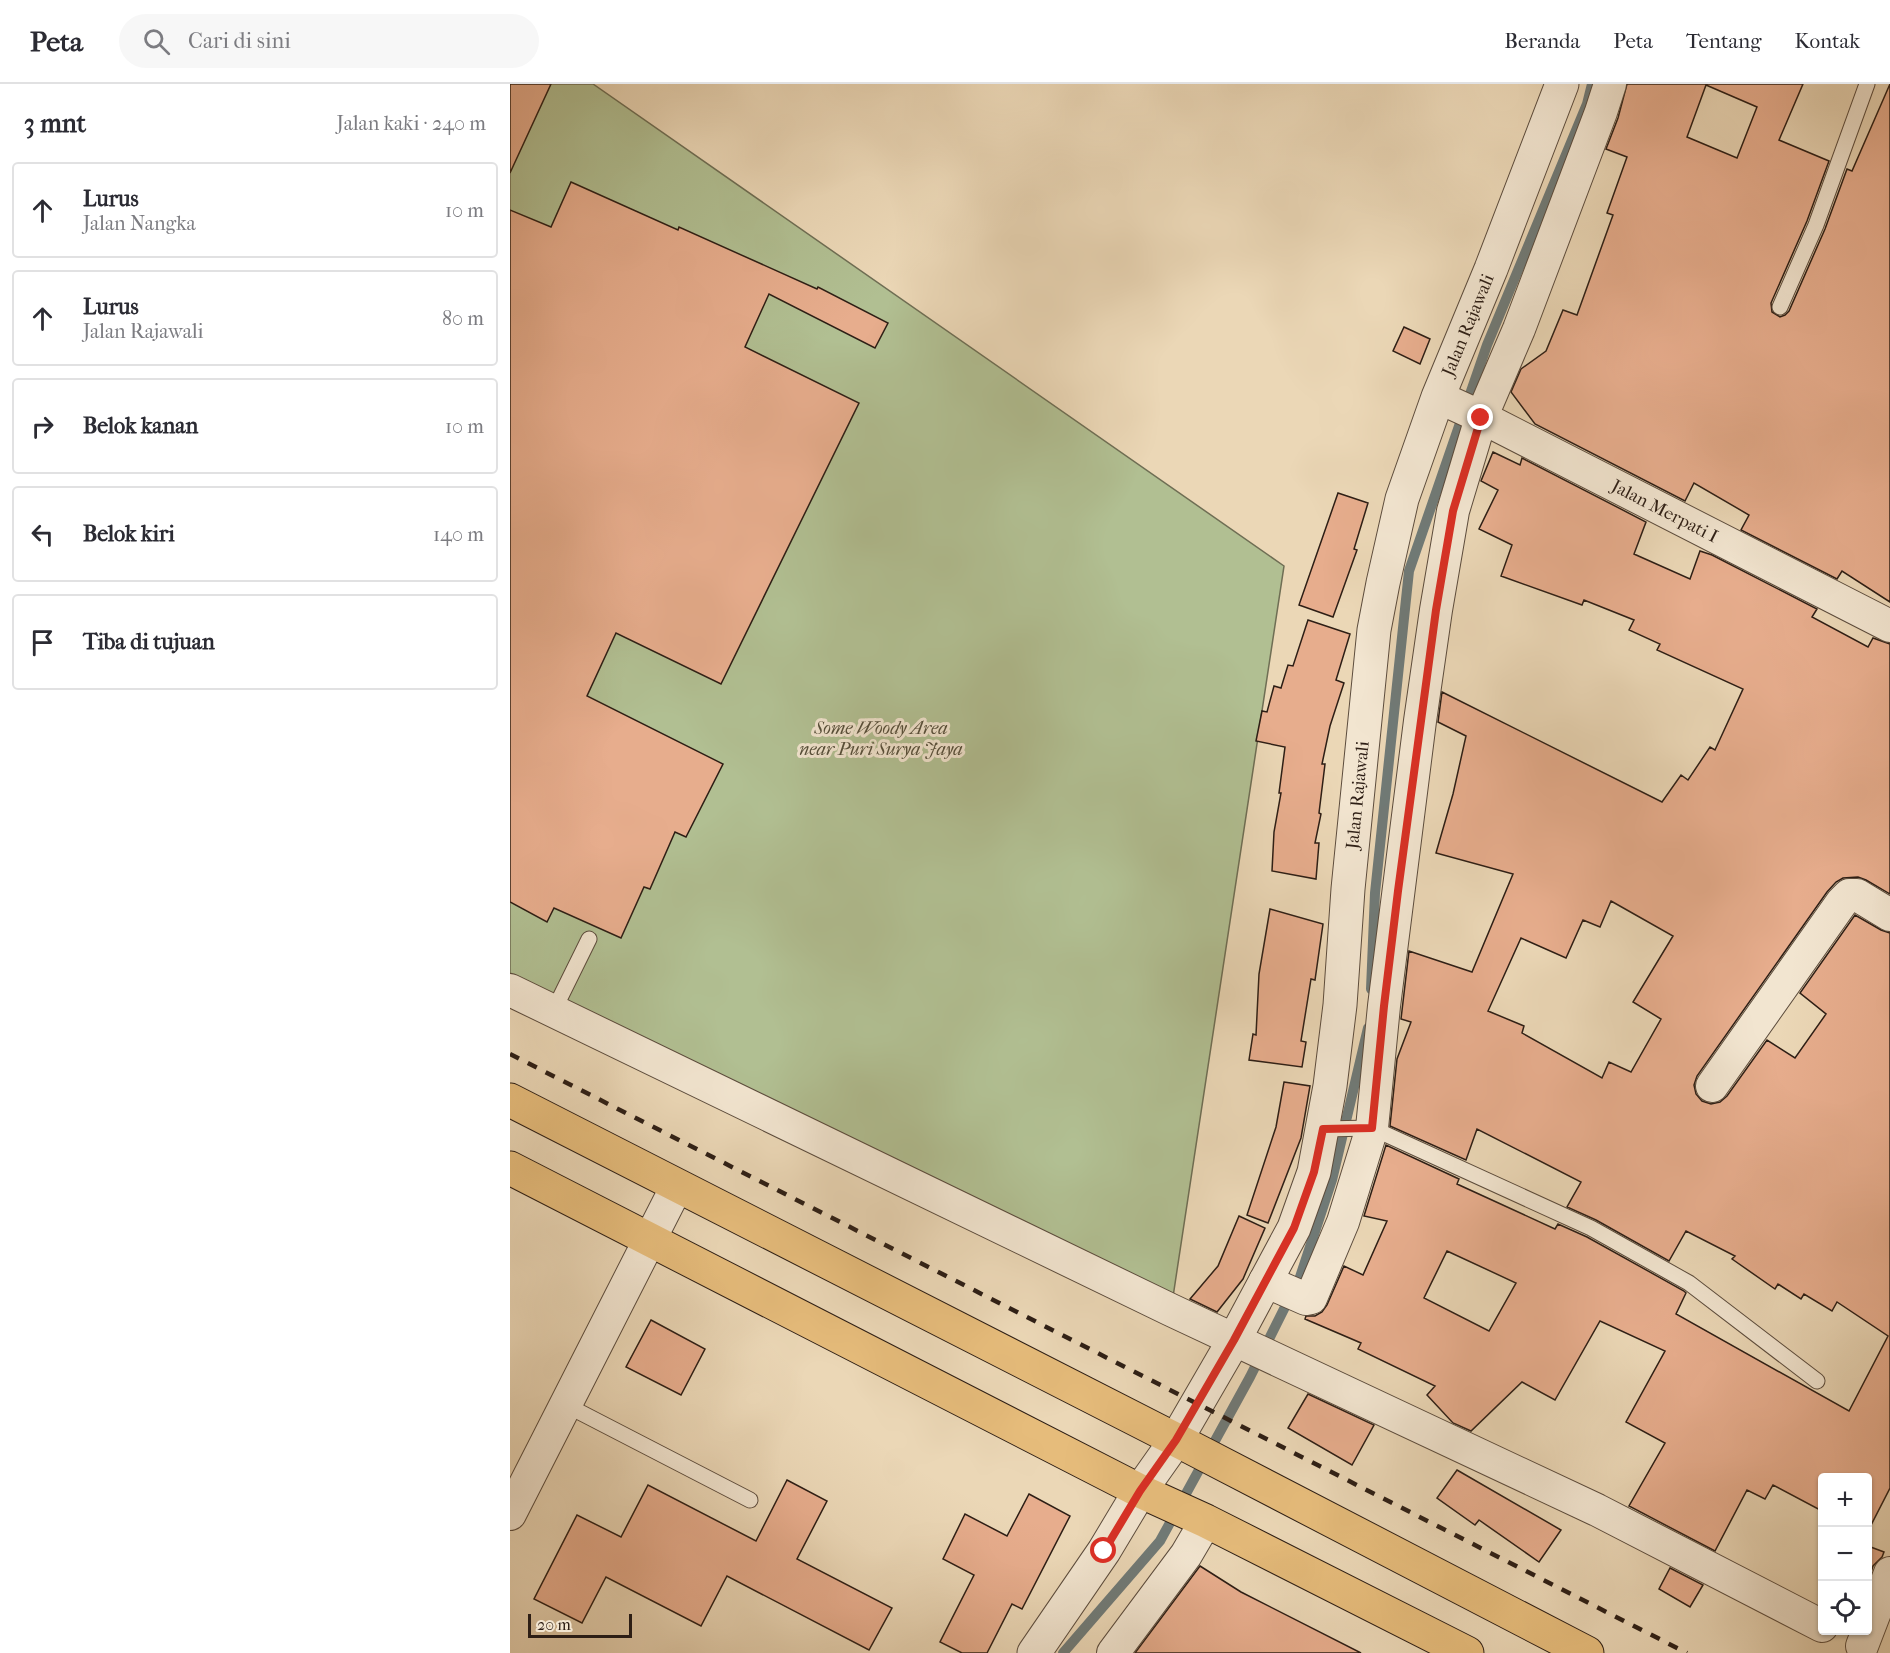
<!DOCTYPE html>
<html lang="id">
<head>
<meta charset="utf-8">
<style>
  body { margin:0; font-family:"IM FELL French Canon",serif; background:#f7f7f7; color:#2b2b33 }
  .controls { position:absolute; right:18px; bottom:18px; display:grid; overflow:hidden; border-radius:6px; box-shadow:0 2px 4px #0004 }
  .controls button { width:54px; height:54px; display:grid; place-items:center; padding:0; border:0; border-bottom:2px solid #e1e1e2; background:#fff; color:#2b2b33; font:30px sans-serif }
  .scale { position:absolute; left:18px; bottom:15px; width:104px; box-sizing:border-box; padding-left:6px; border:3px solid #2d1e15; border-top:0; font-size:16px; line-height:21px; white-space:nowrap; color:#2d1e15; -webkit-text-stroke:4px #f2e5d0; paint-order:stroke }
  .stop { position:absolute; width:18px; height:18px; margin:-14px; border:4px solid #d93025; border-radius:50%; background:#fff }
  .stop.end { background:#d93025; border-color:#fff; box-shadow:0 2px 6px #0008 }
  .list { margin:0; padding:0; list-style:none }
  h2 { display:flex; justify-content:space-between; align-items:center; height:78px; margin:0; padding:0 24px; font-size:26px }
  h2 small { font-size:20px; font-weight:400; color:#7c7c81 }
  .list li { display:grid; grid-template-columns:39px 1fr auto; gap:18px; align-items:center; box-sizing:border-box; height:96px; margin:0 12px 12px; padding:0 12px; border:2px solid #e1e1e2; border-radius:6px }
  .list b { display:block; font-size:22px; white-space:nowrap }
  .list p { margin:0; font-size:20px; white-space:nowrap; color:#7c7c81 }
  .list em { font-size:20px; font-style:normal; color:#7c7c81 }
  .icon { flex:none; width:33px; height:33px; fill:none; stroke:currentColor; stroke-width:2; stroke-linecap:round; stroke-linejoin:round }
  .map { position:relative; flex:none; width:1380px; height:1569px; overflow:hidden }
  header { display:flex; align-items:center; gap:36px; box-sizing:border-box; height:84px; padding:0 30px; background:#fff; border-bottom:2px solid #e1e1e2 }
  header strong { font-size:28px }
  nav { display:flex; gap:33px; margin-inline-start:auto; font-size:21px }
  .search { width:420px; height:54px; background:#f7f7f7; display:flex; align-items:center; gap:15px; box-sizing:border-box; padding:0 21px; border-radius:33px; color:#7c7c81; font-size:22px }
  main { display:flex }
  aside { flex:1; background:#fff }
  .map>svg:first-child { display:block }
  .green { fill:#b1bf92; stroke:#6f6e54; stroke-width:1.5 }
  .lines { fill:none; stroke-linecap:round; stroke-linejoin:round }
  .stream { stroke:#707a77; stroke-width:10 }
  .building { fill:#e7ad8d; stroke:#2d1e15; stroke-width:1.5; fill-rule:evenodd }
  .service-casing { stroke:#5c4c3d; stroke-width:17 }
  .minor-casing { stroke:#5c4c3d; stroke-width:34 }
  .tertiary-casing { stroke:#5c4c3d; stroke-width:35 }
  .trunk-casing { stroke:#2d1e15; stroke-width:35 }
  .service { stroke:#f2e5d0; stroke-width:15 }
  .minor { stroke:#f2e5d0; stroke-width:32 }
  .tertiary { stroke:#f2e5d0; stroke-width:33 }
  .trunk { stroke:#e6bc7b; stroke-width:33 }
  .rail { stroke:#2d1e15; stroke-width:4.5; stroke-dasharray:10 10; stroke-linecap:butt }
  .route { stroke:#d93025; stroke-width:8 }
  .labels { text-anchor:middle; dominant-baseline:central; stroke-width:6; stroke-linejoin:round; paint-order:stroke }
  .street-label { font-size:18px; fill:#2d1e15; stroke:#f2e5d0 }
  .park-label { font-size:18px; font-style:italic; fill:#554e3a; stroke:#f2e5d0 }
</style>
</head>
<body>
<header>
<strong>Peta</strong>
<div class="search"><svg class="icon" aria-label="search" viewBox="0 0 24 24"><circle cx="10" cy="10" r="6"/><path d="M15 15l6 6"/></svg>Cari di sini</div>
<nav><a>Beranda</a><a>Peta</a><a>Tentang</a><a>Kontak</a></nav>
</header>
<main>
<aside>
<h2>3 mnt<small>Jalan kaki · 240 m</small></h2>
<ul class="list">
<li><svg class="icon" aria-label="ahead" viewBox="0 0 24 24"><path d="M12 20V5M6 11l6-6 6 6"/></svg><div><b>Lurus</b><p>Jalan Nangka</p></div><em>10 m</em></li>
<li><svg class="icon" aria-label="ahead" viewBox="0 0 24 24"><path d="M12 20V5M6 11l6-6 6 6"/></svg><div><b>Lurus</b><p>Jalan Rajawali</p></div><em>80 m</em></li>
<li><svg class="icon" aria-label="right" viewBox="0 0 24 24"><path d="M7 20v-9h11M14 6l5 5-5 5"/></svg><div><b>Belok kanan</b></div><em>10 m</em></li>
<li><svg class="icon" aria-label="left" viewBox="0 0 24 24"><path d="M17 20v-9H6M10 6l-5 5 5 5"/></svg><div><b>Belok kiri</b></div><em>140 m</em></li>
<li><svg class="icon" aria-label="arrive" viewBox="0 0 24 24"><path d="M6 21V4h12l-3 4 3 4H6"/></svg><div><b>Tiba di tujuan</b></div></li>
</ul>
</aside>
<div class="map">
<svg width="1380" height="1569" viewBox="0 0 1380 1569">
  <rect width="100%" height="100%" fill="#ebd7b6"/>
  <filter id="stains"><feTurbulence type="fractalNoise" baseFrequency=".00333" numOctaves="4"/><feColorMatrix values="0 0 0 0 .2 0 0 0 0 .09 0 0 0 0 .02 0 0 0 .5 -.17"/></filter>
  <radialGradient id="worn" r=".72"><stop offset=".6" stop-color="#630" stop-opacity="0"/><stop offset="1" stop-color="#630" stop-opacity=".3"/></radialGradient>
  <!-- green -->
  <polygon class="green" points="0,0 83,0 774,482 661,1226 0,889"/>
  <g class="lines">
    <!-- stream -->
    <g class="stream">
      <polyline points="861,905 865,809 899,487 977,261 1077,20 1082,0"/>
      <polyline points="553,1569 650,1457 740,1293 790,1193 822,1096 858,944"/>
    </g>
  </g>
  <!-- building -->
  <g class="building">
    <polygon points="0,0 41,0 0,89"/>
    <path d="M1117,0H1293L1269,56L1319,77L1297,137L1261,219L1262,228L1270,233L1275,231L1279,227L1315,145L1337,85L1342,87L1380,0V518L1332,487L1327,495L1231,446L1239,431L1184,399L1175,417L1025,340L1001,308L1011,285L1036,267L1053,226L1067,231L1103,131L1097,129L1117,73L1096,65L1108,34ZM1196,1L1247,23L1227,74L1177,53Z"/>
    <polygon points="61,98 168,146 169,143 307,205 308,203 378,239 365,264 259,210 235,263 349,319 211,600 106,549 77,612 213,680 176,753 165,748 140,805 134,803 111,854 44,824 37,838 0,818 0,126 41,143"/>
    <polygon points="894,243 920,255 910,280 883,267"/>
    <path d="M983,368L1010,381L1012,374L1136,438L1124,470L1180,495L1190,467L1202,471L1307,525L1302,533L1358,563L1363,554L1380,560V810L1356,796L1348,793L1333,794L1326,798L1317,808L1187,992L1184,1001L1186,1010L1192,1017L1201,1020L1210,1018L1217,1012L1257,956L1285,974L1316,930L1290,909L1345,831L1371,846L1380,849V1404L1358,1447V1394H1312V1427L1263,1401L1255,1415L1237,1406L1205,1467L1119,1422L1155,1359L1116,1338L1155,1267L1090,1237L1045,1316L1012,1298L961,1347L943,1339L917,1311L925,1302L848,1265L851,1259L795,1235L796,1232H805L812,1228L817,1221L834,1182L853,1191L877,1137L854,1132L876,1061L949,1095L947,1100L1045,1145L1048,1140L1077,1153L1174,1207L1176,1209L1166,1230L1339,1327L1378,1252L1327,1218L1322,1227L1294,1210L1291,1215L1268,1200L1265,1205L1222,1175L1225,1172L1176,1147L1159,1177L1086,1136L1057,1123L1071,1098L967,1045L956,1076L880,1042L887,975L901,938L891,935L899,867L962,888L1003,790L926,769L943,710L956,652L928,638L932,608L1152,718L1171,691L1178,696L1200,663L1205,666L1233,605L1147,566L1150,560L1119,546L1124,536L1074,516L1072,521L991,492L1002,461L969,445L988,406L971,397ZM1101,817L1163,852L1123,918L1151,935L1121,988L1099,978L1092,994L1012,949L1014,942L978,927L1011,854L1056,874L1073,836L1090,843ZM937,1167L1006,1199L979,1247L914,1214Z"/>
    <polygon points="828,409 858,419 844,465 847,466 823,533 789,521"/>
    <polygon points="798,536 840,550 826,596 834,599 820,642 812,680 815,680 809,729 811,730 805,759 809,759 806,795 762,787 764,748 771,709 769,709 775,663 746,657 752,627 757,628 764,602 771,604 778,581 783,582"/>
    <polygon points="760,825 813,840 805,896 801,895 791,957 796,958 792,983 739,976 743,950 746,951 749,890"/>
    <polygon points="774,998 800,1002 791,1054 758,1139 737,1131 766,1043"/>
    <polygon points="729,1132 755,1144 733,1195 707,1228 680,1215 708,1182"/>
    <polygon points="141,1236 195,1265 171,1311 116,1283"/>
    <polygon points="798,1310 864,1341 842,1381 778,1344"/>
    <polygon points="947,1386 1051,1446 1029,1478 969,1436 965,1441 927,1414"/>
    <polygon points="277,1396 317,1417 287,1475 382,1524 359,1566 217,1492 191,1542 96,1493 72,1539 24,1515 67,1431 111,1453 138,1401 246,1457"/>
    <polygon points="519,1410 560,1432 512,1525 502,1520 477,1569 452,1569 430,1558 464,1491 433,1475 455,1430 497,1452"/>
    <polygon points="1358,1462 1374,1468 1372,1473 1363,1482 1358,1497"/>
    <polygon points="690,1482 731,1508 851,1569 625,1569"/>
    <polygon points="1160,1484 1193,1501 1180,1523 1149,1505"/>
  </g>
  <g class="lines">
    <defs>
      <g id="service">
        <polyline points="1270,223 1306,141 1357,0"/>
        <polyline points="43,928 79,855"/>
        <polyline points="813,1045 862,1044 1081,1144 1179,1199 1307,1297"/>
        <polyline points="56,1321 240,1416"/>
      </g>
      <g id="minor">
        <path id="s1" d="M928,313L965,330L1380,542"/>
        <polyline points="0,906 661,1226 1087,1426 1312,1542"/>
        <polyline points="1202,1002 1332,818 1339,811 1347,811 1380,831"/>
        <polyline points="755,1197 796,1215 801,1214 833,1138 862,1044 874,922 910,637 926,526 943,427 971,334 1009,245 1091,28 1100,0"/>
        <polyline points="0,1430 167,1102"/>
        <polyline points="1352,1562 1380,1489"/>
        <polyline points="603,1569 676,1471 696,1437"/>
      </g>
      <g id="tertiary">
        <path id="s2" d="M524,1569L594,1467L630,1407L666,1356L724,1256L784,1144L804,1088L820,1002L830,921L838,805L864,546L873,499L892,415L928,313L981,185L1052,0"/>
      </g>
      <g id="trunk">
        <polyline points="0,1016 682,1364 1077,1569"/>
        <polyline points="0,1084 630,1407 696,1437 957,1569"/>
      </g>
    </defs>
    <!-- service casing -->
    <use href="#service" class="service-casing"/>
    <!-- minor casing -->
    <use href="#minor" class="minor-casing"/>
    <!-- tertiary casing -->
    <use href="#tertiary" class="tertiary-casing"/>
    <!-- trunk casing -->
    <use href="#trunk" class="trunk-casing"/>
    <!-- service -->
    <use href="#service" class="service"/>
    <!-- minor -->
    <use href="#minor" class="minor"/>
    <!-- tertiary -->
    <use href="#tertiary" class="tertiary"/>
    <!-- trunk -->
    <use href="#trunk" class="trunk"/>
    <!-- rail -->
    <polyline class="rail" points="0,970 1177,1569"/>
  </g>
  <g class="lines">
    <!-- route -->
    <polyline class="route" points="594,1467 630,1407 666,1356 724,1256 784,1144 804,1088 813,1045 862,1044 874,922 888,807 926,526 943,427 971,334"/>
  </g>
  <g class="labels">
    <!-- street labels -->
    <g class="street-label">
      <text stroke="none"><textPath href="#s2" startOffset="1424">Jalan Rajawali</textPath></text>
      <text stroke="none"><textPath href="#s1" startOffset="254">Jalan Merpati I</textPath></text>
      <text stroke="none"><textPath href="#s2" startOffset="938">Jalan Rajawali</textPath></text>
    </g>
    <!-- park labels -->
    <g class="park-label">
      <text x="371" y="644">Some Woody Area<tspan x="371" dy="21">near Puri Surya Jaya</tspan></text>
    </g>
  </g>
  <rect width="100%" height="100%" filter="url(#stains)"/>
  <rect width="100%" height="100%" fill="url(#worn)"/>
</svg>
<div class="controls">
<button>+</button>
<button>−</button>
<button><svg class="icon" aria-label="locate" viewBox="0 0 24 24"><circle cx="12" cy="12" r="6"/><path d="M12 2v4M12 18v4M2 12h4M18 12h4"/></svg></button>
</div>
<div class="scale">20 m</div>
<div class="stop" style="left:594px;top:1467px"></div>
<div class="stop end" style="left:971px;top:334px"></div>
</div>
</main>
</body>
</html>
